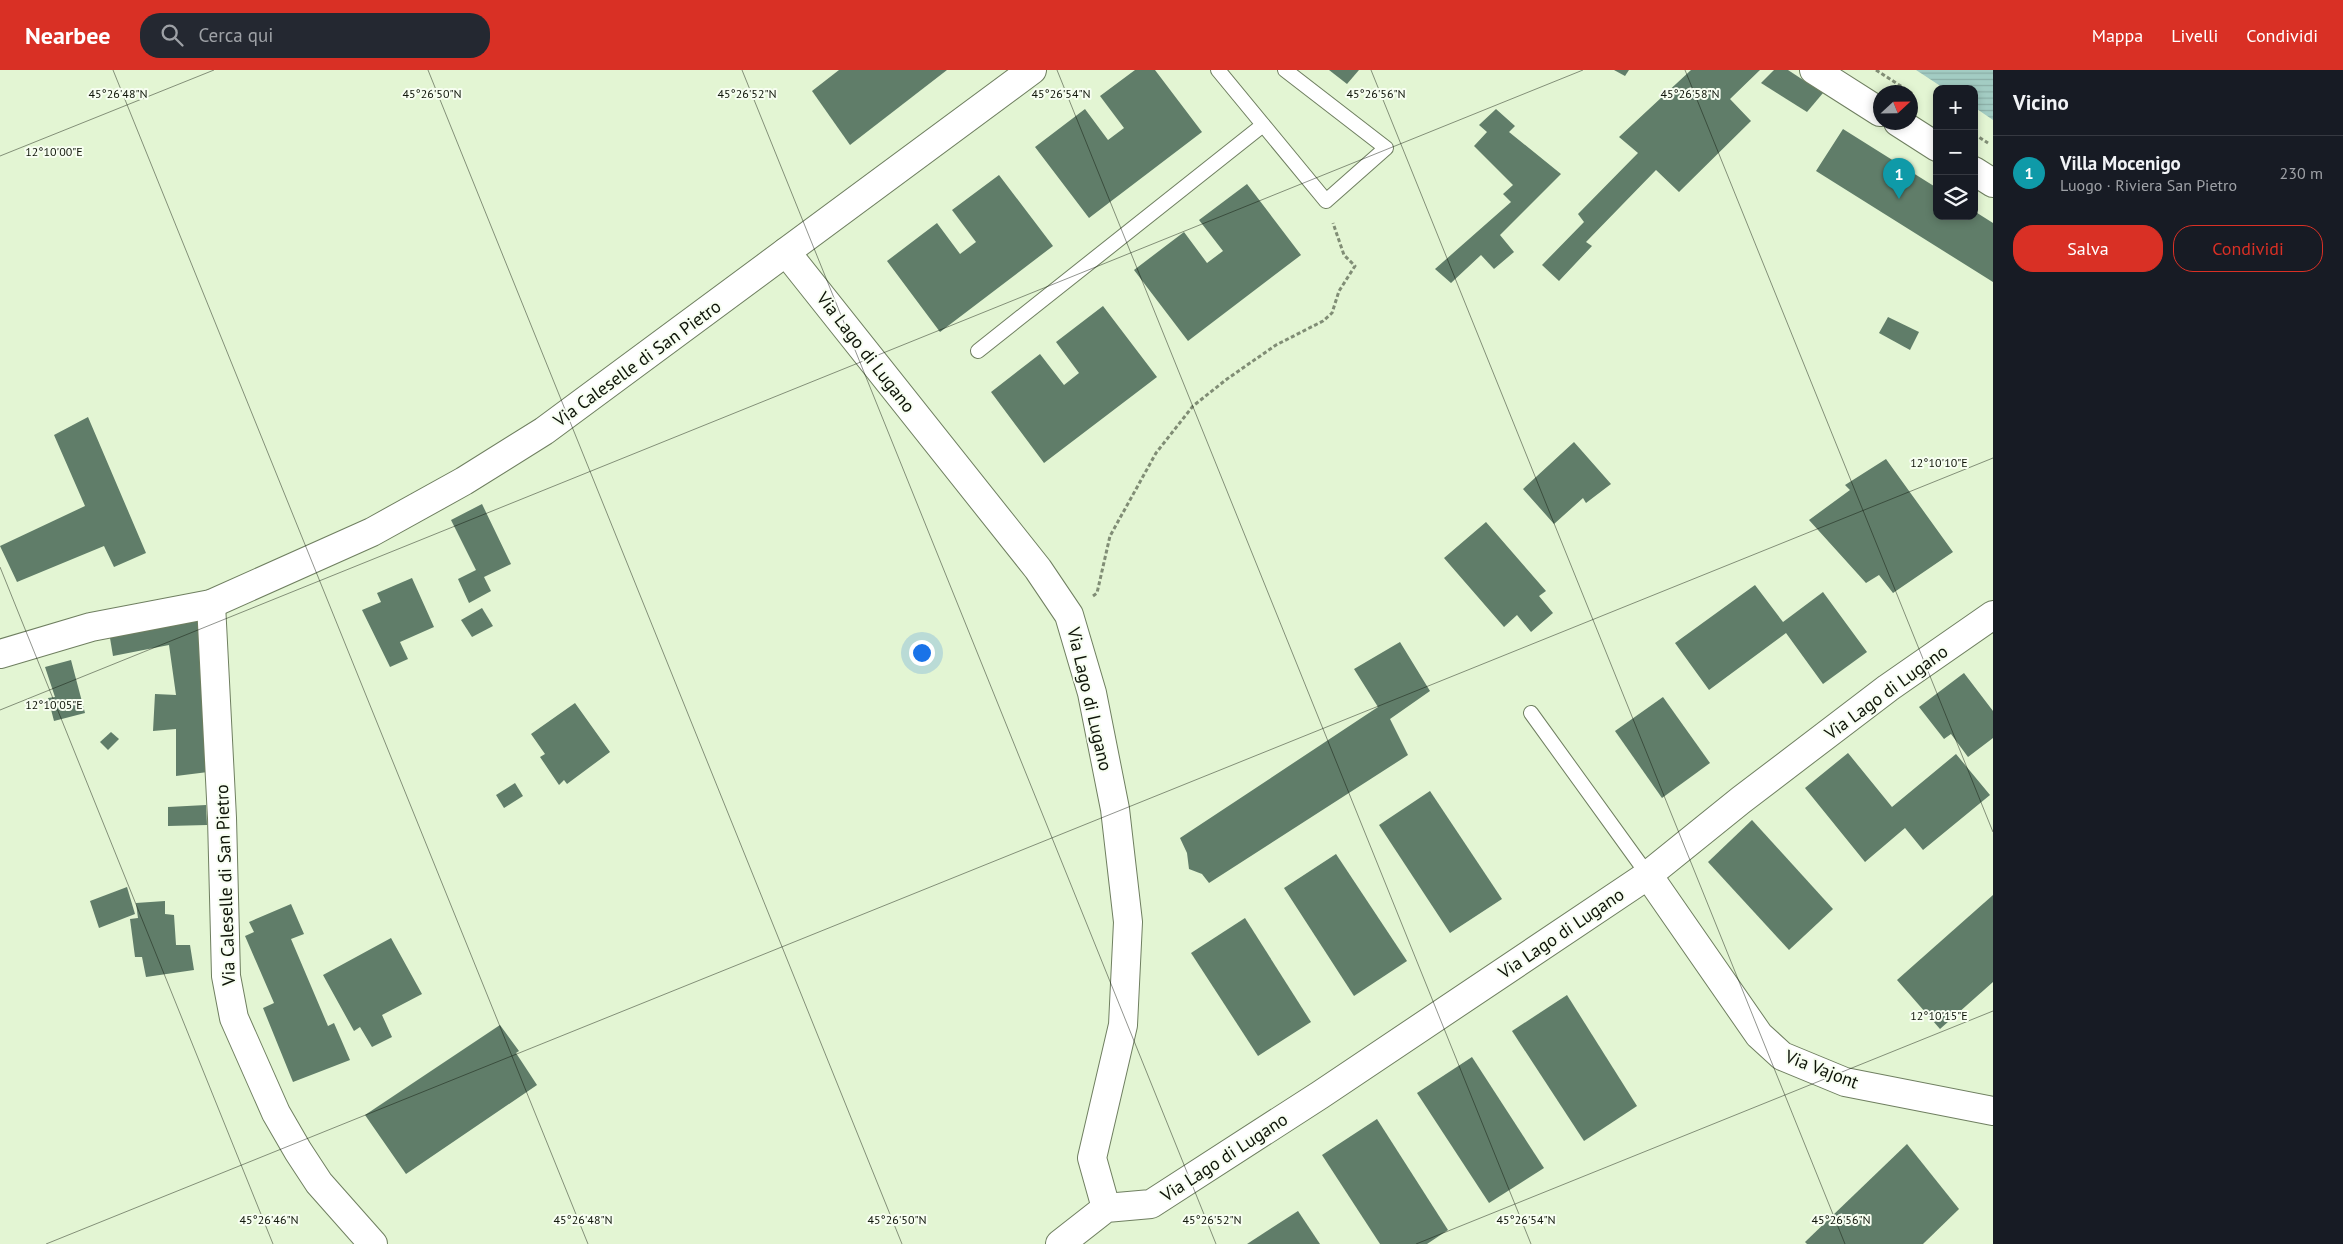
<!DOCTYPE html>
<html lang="it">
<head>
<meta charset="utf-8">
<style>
  body { margin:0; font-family:"PT Sans",sans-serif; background:#242831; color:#f1f3f6 }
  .controls { position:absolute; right:15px; top:15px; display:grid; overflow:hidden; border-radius:10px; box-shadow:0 2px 8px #0003 }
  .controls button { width:45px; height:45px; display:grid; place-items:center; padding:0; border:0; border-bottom:1px solid #363941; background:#171b24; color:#f1f3f6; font:25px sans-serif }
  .compass { position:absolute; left:1873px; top:15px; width:45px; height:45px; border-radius:50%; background:#171b24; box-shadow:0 2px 8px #0003; rotate:68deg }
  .you { position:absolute; left:921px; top:582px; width:18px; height:18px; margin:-12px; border:4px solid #fff; border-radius:50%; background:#1a73e8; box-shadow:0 0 0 8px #1a73e833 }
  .badge { display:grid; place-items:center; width:32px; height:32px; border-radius:50%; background:#d93025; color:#fff; font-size:16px; font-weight:700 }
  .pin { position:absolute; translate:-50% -41px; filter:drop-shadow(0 1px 2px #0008) }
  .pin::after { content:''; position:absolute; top:26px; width:18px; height:15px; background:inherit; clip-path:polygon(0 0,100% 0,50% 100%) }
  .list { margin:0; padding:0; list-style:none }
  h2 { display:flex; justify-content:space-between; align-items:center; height:65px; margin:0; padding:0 20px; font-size:21px }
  h2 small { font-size:16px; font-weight:400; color:#9ea1a6 }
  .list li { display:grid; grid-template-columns:32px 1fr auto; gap:15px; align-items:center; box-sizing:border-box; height:75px; padding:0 20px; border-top:1px solid #363941 }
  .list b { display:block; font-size:19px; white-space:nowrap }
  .list p { margin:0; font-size:16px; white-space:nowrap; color:#9ea1a6 }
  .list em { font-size:16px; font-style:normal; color:#9ea1a6 }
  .actions { display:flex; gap:10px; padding:15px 20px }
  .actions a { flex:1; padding:11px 0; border:1px solid #d93025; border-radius:20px; text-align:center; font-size:18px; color:#d93025 }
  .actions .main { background:#d93025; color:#fff }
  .icon { flex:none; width:28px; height:28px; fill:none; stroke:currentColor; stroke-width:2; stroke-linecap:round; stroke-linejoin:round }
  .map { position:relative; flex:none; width:1993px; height:1174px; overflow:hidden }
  header { display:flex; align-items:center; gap:30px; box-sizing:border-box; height:70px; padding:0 25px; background:#d93025; color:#fff }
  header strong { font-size:24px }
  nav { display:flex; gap:28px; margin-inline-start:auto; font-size:18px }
  .search { width:350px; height:45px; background:#242831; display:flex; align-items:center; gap:12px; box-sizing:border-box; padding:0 18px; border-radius:20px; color:#9ea1a6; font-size:19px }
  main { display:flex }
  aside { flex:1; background:#171b24 }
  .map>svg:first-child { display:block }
  .water { fill:url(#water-rules) }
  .building { fill:#607d69 }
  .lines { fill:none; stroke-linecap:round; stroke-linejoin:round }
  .lane-casing { stroke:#6f7f60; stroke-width:16 }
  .street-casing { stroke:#6f7f60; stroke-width:30 }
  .path { stroke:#808d75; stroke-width:3; stroke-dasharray:4 2.5; stroke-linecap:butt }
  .lane { stroke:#fff; stroke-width:14 }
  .street { stroke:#fff; stroke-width:28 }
  .ticks { fill:none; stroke:#0e1408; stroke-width:1; stroke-opacity:0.45 }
  .labels { text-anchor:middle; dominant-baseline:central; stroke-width:4; stroke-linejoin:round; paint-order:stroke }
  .street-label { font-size:18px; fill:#0e1408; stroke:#f7fef1 }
  .ticks-label { font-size:12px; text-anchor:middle; fill:#0e1408; stroke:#f7fef1; stroke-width:4; stroke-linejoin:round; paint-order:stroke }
</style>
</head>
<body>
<header>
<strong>Nearbee</strong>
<div class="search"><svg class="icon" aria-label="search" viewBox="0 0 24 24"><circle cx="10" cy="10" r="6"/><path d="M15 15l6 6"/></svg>Cerca qui</div>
<nav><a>Mappa</a><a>Livelli</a><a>Condividi</a></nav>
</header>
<main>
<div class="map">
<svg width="1993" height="1174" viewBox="0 0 1993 1174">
  <defs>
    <pattern id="water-rules" width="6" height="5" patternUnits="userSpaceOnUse" patternTransform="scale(1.25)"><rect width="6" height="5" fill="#a3ccc3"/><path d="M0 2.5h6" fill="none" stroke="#8baea6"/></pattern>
  </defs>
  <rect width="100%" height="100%" fill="#e3f5d3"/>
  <!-- water -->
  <polygon class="water" points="1916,0 1993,0 1993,50 1974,37 1974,19 1945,19"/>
  <!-- building -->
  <g class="building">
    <polygon points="839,0 947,0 850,75 812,21"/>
    <polygon points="1135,0 1155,0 1202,62 1089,148 1035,77 1085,39 1108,70 1124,58 1100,26"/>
    <polygon points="1329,0 1359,0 1347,14"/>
    <polygon points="1614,0 1629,0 1625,6"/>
    <polygon points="1691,0 1760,0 1730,29 1751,51 1679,122 1656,100 1586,172 1592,176 1559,211 1542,195 1584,152 1578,144 1638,83 1619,67"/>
    <polygon points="1774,0 1788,0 1823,23 1807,42 1761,13"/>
    <polygon points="1496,39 1515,56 1509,62 1561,104 1500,165 1514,182 1494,199 1481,185 1451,213 1435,199 1511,132 1503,124 1513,115 1474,76 1487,62 1479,55"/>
    <polygon points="1843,59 1937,118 1937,146 1974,146 1974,141 1993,153 1993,212 1816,101"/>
    <polygon points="999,105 1053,176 940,262 887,191 937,153 960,184 976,172 952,140"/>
    <polygon points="1247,114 1301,185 1188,271 1134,200 1184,162 1207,193 1223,181 1199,150"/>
    <polygon points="1103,236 1157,307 1044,393 991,322 1040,284 1064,315 1079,303 1056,272"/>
    <polygon points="1888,247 1919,262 1910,280 1879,263"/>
    <polygon points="88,347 146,483 114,497 104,476 17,512 0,476 85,436 54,365"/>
    <polygon points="1574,372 1611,414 1586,433 1583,428 1554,454 1523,419"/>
    <polygon points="1886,389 1953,482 1893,523 1879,505 1866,513 1809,450 1850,420 1845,415"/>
    <polygon points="482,434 511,494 484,507 491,521 469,533 458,509 476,500 451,450"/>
    <polygon points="1486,452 1546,521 1539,526 1553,543 1531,562 1517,545 1504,557 1444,488"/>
    <polygon points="412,508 434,557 400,572 408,589 390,597 362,540 381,532 377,523"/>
    <polygon points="1755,515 1783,552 1823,522 1867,582 1823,614 1786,563 1709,620 1675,573"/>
    <polygon points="482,538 493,556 472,567 461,550"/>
    <polygon points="198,543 208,702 176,706 176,659 153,661 155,624 176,625 169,575 113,586 109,562"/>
    <polygon points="1400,572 1430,621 1390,649 1408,685 1209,813 1202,804 1189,799 1187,783 1180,768 1378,637 1354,599"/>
    <polygon points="71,590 85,643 54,651 48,628 55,627 45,597"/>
    <polygon points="1964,603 1993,641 1993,668 1968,687 1951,664 1944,669 1919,637"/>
    <polygon points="1663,627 1710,693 1662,728 1615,661"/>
    <polygon points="575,633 610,682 567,714 564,710 559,715 540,687 545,684 531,664"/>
    <polygon points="111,662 119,669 108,680 100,672"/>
    <polygon points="1848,683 1892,737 1956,684 1990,725 1923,780 1905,758 1865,792 1805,718"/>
    <polygon points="515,713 523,726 504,738 496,725"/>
    <polygon points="1430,721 1502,829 1450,863 1379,755"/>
    <polygon points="206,735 207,755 168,756 168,737"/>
    <polygon points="1752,750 1833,839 1789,880 1708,792"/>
    <polygon points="1336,784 1407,891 1354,926 1284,818"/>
    <polygon points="127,817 135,844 99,858 90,831"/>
    <polygon points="1993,825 1993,912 1940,959 1897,910"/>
    <polygon points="165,831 165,844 174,845 176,875 190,875 194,900 146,907 142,887 135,887 130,849 138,848 136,833"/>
    <polygon points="291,834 304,864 291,869 328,956 334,953 350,990 293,1012 263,938 274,933 245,866 254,862 249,852"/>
    <polygon points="1245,848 1311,952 1258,986 1191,883"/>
    <polygon points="391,868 422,924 382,945 392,967 372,977 360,957 354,961 323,905"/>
    <polygon points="1567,925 1637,1036 1584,1071 1512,961"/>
    <polygon points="500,955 519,981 516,983 537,1015 406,1104 365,1045"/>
    <polygon points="1472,987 1544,1098 1489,1133 1417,1023"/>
    <polygon points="1377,1049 1448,1160 1427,1174 1380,1174 1322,1085"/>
    <polygon points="1907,1074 1959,1139 1923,1174 1807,1174 1805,1172"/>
    <polygon points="1298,1141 1320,1174 1247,1174"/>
  </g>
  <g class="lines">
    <defs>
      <g id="lane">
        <polyline points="1218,0 1326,131 1386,78 1285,0"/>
        <polyline points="978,281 1263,55"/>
        <polyline points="1531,643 1648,805"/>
      </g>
      <g id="street">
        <polyline points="1814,0 1880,42"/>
        <polyline points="1898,52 1937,77"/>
        <polyline points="1974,101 1993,113"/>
        <polyline points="786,182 1038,499 1069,545 1092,623 1115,739 1128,852 1123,955 1092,1088 1106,1138"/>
        <polyline points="211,534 222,748 226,906 234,948 276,1043 298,1081 319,1113 373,1174"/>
        <polyline points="0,584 91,557 211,534 372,462 464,411 544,361 1032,0"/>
        <polyline points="1648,805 1759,965 1782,986 1845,1012 1993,1041"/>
        <polyline points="1060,1174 1106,1138 1151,1134 1320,1025 1648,805 1741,730 1888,618 1993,545"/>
      </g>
    </defs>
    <!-- lane casing -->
    <use href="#lane" class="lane-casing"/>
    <!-- street casing -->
    <use href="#street" class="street-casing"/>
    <!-- path -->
    <g class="path">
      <polyline points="1876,0 1913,24"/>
      <polyline points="1974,64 1988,73"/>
      <polyline points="1093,526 1097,523 1110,466 1156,383 1193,336 1227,309 1276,275 1323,251 1332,243 1339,221 1355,196 1344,185 1333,153"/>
    </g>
    <!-- lane -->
    <use href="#lane" class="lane"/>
    <!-- street -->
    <use href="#street" class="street"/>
  </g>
  <!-- ticks -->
  <path class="ticks" d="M113,0L588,1174M428,0L902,1174M742,0L1216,1174M1057,0L1531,1174M1371,0L1845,1174M1685,0L1993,762M0,86L214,0M0,497L273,1174M0,640L1583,0M46,1174L1993,388M1416,1174L1993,941"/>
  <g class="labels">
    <!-- street labels -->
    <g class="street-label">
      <text transform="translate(866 282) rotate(52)">Via Lago di Lugano</text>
      <text transform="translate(637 293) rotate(-36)">Via Caleselle di San Pietro</text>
      <text transform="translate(1886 622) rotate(-36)">Via Lago di Lugano</text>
      <text transform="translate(1090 629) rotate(77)">Via Lago di Lugano</text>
      <text transform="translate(225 815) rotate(-92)">Via Caleselle di San Pietro</text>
      <text transform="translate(1561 863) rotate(-34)">Via Lago di Lugano</text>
      <text transform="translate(1822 999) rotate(21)">Via Vajont</text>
      <text transform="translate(1224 1087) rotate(-33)">Via Lago di Lugano</text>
    </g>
  </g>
  <g class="ticks-label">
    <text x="432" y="28">45°26'50"N</text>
    <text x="1061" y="28">45°26'54"N</text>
    <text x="1376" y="28">45°26'56"N</text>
    <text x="118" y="28">45°26'48"N</text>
    <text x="747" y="28">45°26'52"N</text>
    <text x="1690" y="28">45°26'58"N</text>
    <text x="54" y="86">12°10'00"E</text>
    <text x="1939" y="397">12°10'10"E</text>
    <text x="54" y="639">12°10'05"E</text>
    <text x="1939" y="950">12°10'15"E</text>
    <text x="269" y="1154">45°26'46"N</text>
    <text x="583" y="1154">45°26'48"N</text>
    <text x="897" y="1154">45°26'50"N</text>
    <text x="1212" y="1154">45°26'52"N</text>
    <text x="1526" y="1154">45°26'54"N</text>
    <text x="1841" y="1154">45°26'56"N</text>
  </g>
</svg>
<div class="controls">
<button>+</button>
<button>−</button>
<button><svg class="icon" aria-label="layers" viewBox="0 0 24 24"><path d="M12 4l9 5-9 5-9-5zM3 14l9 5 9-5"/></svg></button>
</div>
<svg class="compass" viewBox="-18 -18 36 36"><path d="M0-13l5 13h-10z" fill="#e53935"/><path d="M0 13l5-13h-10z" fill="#9ea1a6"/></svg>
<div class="you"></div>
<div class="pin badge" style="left:1899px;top:129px;background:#0f9aa8">1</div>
</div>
<aside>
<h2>Vicino<small></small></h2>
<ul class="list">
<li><span class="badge" style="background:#0f9aa8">1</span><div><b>Villa Mocenigo</b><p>Luogo · Riviera San Pietro</p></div><em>230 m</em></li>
</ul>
<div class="actions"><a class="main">Salva</a><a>Condividi</a></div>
</aside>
</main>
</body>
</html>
